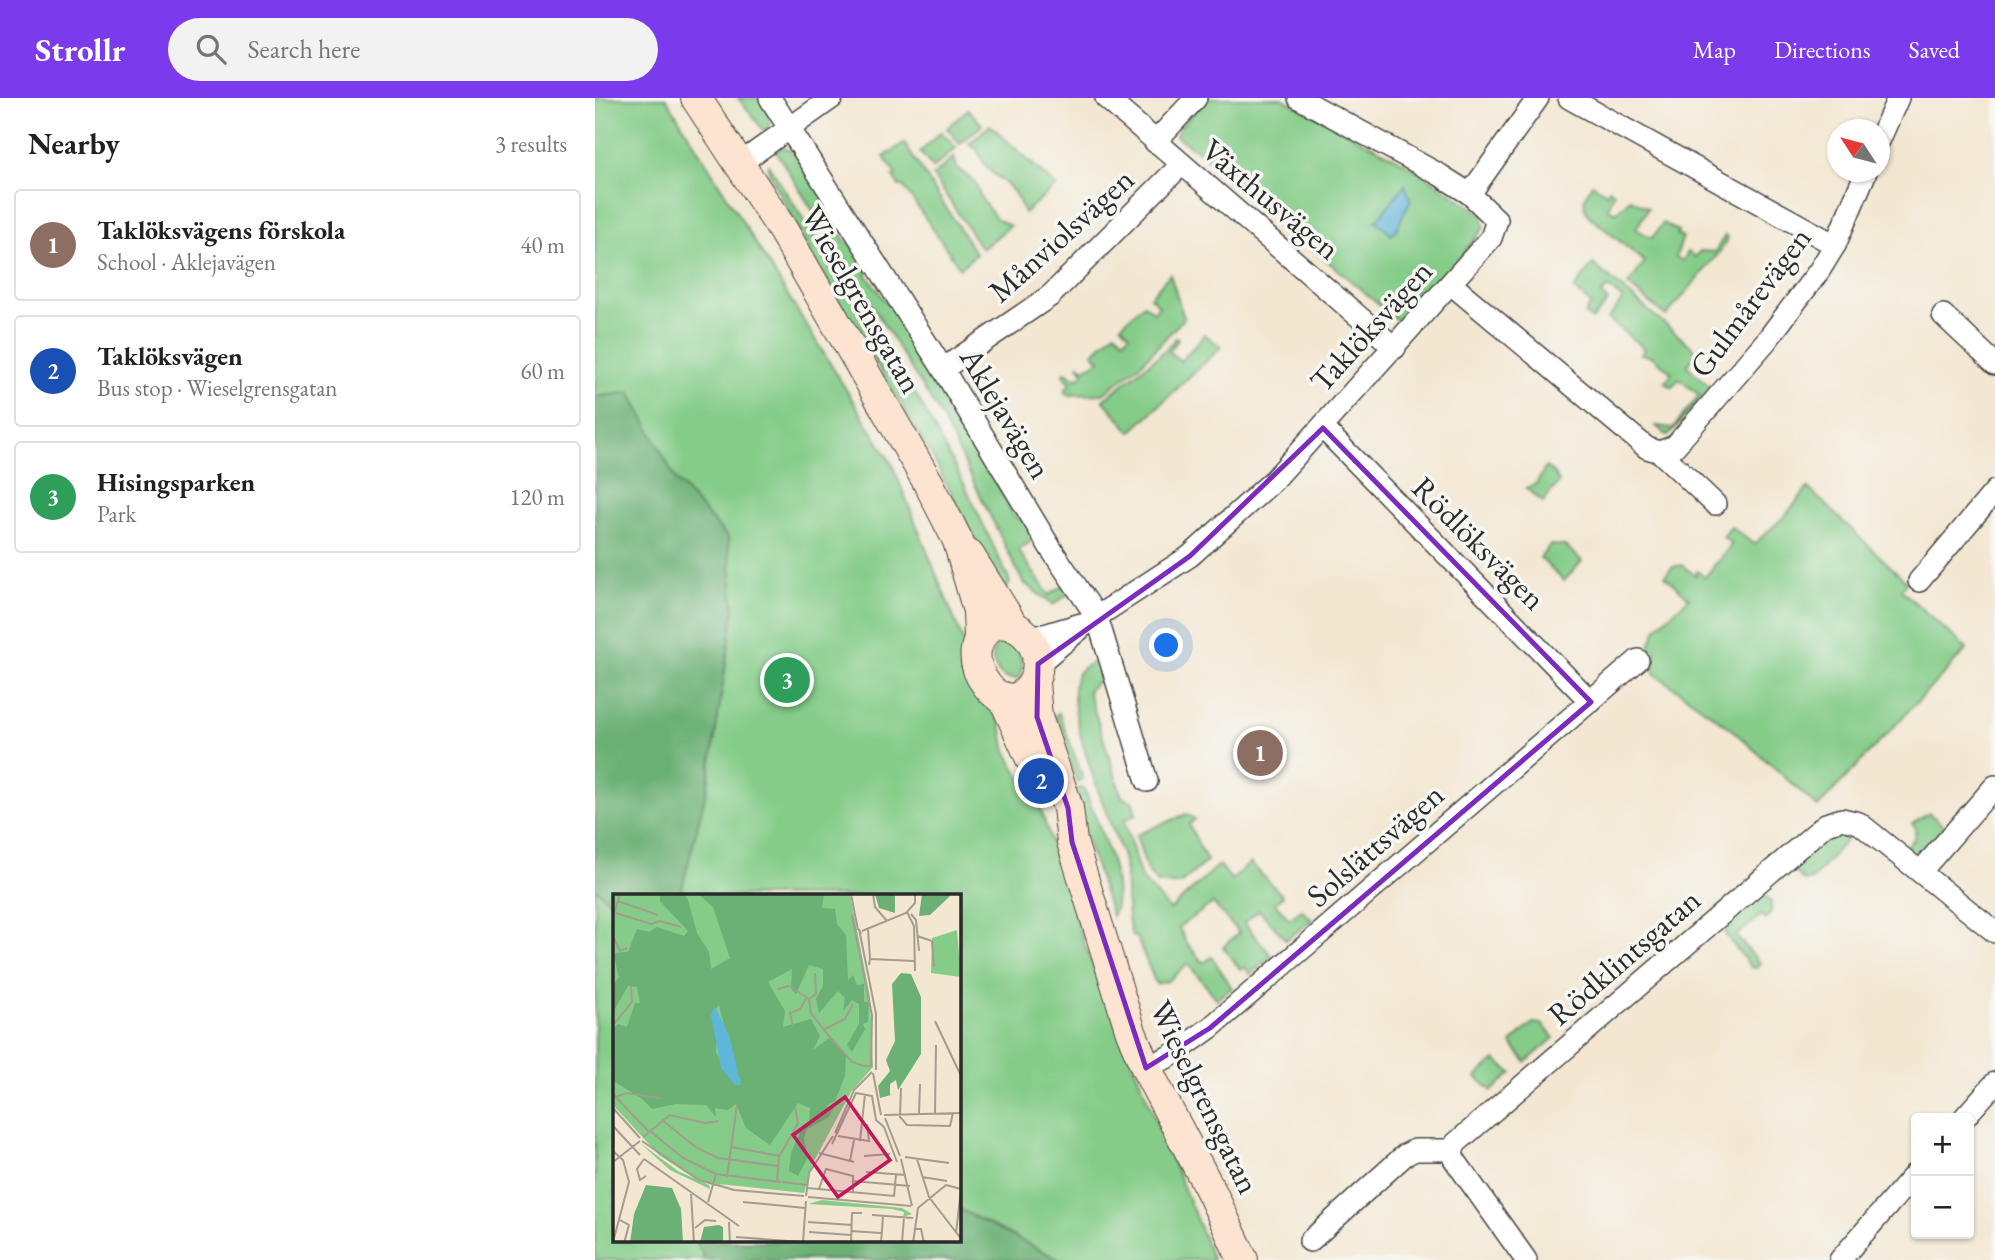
<!DOCTYPE html>
<html lang="en">
<head>
<meta charset="utf-8">
<style>
  body { margin:0; font-family:"EB Garamond",serif; background:#f2f2f2; color:#202124 }
  .controls { position:absolute; right:21px; bottom:21px; display:grid; overflow:hidden; border-radius:7px; box-shadow:0 2px 5px #0004 }
  .controls button { width:63px; height:63px; display:grid; place-items:center; padding:0; border:0; border-bottom:2px solid #e0e0e0; background:#fff; color:#202124; font:35px sans-serif }
  .compass { position:absolute; left:1232px; top:21px; width:63px; height:63px; border-radius:50%; background:#fff; box-shadow:0 2px 5px #0004; rotate:306deg }
  .you { position:absolute; left:572px; top:548px; width:24px; height:24px; margin:-18px; border:5px solid #fff; border-radius:50%; background:#1a73e8; box-shadow:0 0 0 10px #1a73e833 }
  .badge { display:grid; place-items:center; width:46px; height:46px; border-radius:50%; background:#7c3aed; color:#fff; font-size:23px; font-weight:700 }
  .pin { position:absolute; translate:-50% -50%; border:4px solid #fff; box-shadow:0 2px 7px #0006 }
  .list { margin:0; padding:0; list-style:none }
  h2 { display:flex; justify-content:space-between; align-items:center; height:91px; margin:0; padding:0 28px; font-size:30px }
  h2 small { font-size:23px; font-weight:400; color:#757577 }
  .list li { display:grid; grid-template-columns:46px 1fr auto; gap:21px; align-items:center; box-sizing:border-box; height:112px; margin:0 14px 14px; padding:0 14px; border:2px solid #e0e0e0; border-radius:7px }
  .list b { display:block; font-size:26px; white-space:nowrap }
  .list p { margin:0; font-size:23px; white-space:nowrap; color:#757577 }
  .list em { font-size:23px; font-style:normal; color:#757577 }
  .icon { flex:none; width:38px; height:38px; fill:none; stroke:currentColor; stroke-width:2; stroke-linecap:round; stroke-linejoin:round }
  .map { position:relative; flex:none; width:1400px; height:1162px; overflow:hidden }
  header { display:flex; align-items:center; gap:42px; box-sizing:border-box; height:98px; padding:0 35px; background:#7c3aed; color:#fff }
  header strong { font-size:33px }
  nav { display:flex; gap:38px; margin-inline-start:auto; font-size:24px }
  .search { width:490px; height:63px; background:#f2f2f2; display:flex; align-items:center; gap:18px; box-sizing:border-box; padding:0 24px; border-radius:38px; color:#757577; font-size:26px }
  main { display:flex }
  aside { flex:1; background:#fff }
  .map>svg:first-child { display:block }
  .green { fill:#84cc88; stroke:#587c5a; stroke-width:2; fill-rule:evenodd }
  .forest { fill:#6bb074; stroke:#4b6e50; stroke-width:2 }
  .water { fill:#5eb6db; stroke:#447083; stroke-width:2 }
  .lines { fill:none; stroke-linecap:round; stroke-linejoin:round }
  .street-casing { stroke:#494744; stroke-width:24 }
  .secondary-casing { stroke:#494744; stroke-width:32 }
  .street { stroke:#fff; stroke-width:21 }
  .secondary { stroke:#fde4d1; stroke-width:30 }
  .marked { fill:none; stroke:#7b2cbf; stroke-width:5; stroke-linejoin:round }
  .labels { text-anchor:middle; dominant-baseline:central; stroke-width:7; stroke-linejoin:round; paint-order:stroke }
  .street-label { font-size:32px; fill:#2b2b2b; stroke:#f6f6f2 }
  .inset-road { fill:none; stroke:#a39c8f; stroke-width:2 }
  .view { fill:#c2185b; fill-opacity:0.15; stroke:#c2185b; stroke-width:3.5 }
  .inset-edge { fill:none; stroke:#2b2b2b; stroke-width:3.5 }
</style>
</head>
<body>
<header>
<strong>Strollr</strong>
<div class="search"><svg class="icon" aria-label="search" viewBox="0 0 24 24"><circle cx="10" cy="10" r="6"/><path d="M15 15l6 6"/></svg>Search here</div>
<nav><a>Map</a><a>Directions</a><a>Saved</a></nav>
</header>
<main>
<aside>
<h2>Nearby<small>3 results</small></h2>
<ul class="list">
<li><span class="badge" style="background:#8d6e63">1</span><div><b>Taklöksvägens förskola</b><p>School · Aklejavägen</p></div><em>40 m</em></li>
<li><span class="badge" style="background:#1a4fb4">2</span><div><b>Taklöksvägen</b><p>Bus stop · Wieselgrensgatan</p></div><em>60 m</em></li>
<li><span class="badge" style="background:#2e9e5b">3</span><div><b>Hisingsparken</b><p>Park</p></div><em>120 m</em></li>
</ul>
</aside>
<div class="map">
<svg width="1400" height="1162" viewBox="0 0 1400 1162">
  <rect width="100%" height="100%" fill="#f6f6f2"/>
  <filter id="ink" filterUnits="userSpaceOnUse"><feTurbulence type="fractalNoise" baseFrequency=".0143" numOctaves="2"/><feDisplacementMap in="SourceGraphic" scale="14" xChannelSelector="R" yChannelSelector="G"/><feConvolveMatrix kernelMatrix="1 2 1 2 8 2 1 2 1" color-interpolation-filters="sRGB"/></filter>
  <filter id="wash" filterUnits="userSpaceOnUse"><feTurbulence type="fractalNoise" baseFrequency=".00686" numOctaves="4" result="noise"/><feDisplacementMap in="SourceGraphic" scale="28" xChannelSelector="R" yChannelSelector="G"/><feGaussianBlur stdDeviation="1.57" result="paint"/><feColorMatrix in="noise" values="0 0 0 0 0 0 0 0 0 0 0 0 0 0 0 0 0 1.4 0 .05"/><feComposite in="paint" operator="in"/></filter>
  <g filter="url(#wash)">
    <rect width="100%" height="100%" fill="#f3e7d2"/>
    <!-- green -->
    <g class="green">
      <path d="M0,0H71L297,366L395,610C406,621 407,630 409,644C410,655 435,699 445,709L490,848L618,1162H0ZM19,798H364V1143H19Z"/>
      <polygon points="143,0 166,0 176,23 170,34"/>
      <polygon points="612,0 687,0 812,66 887,116 889,130 809,228 609,58 581,38 584,30"/>
      <polygon points="373,11 387,27 365,46 352,30"/>
      <path d="M395,27L461,88L429,115C419,88 413,89 394,72C384,63 388,52 374,46Z"/>
      <polygon points="346,34 361,50 338,70 325,54"/>
      <polygon points="309,45 381,156 365,170 308,88 304,88 298,79 301,77 289,59"/>
      <polygon points="189,50 199,54 231,102 230,112 251,144 261,147 273,166 272,177 293,207 300,208 373,325 371,334 390,367 399,370 405,379 403,388 420,419 432,424 440,441 423,452 454,497 471,486 476,494 458,507 428,484 347,320 180,52"/>
      <polygon points="359,59 362,70 380,84 387,102 401,120 415,128 387,151 338,78"/>
      <polygon points="173,66 324,302 369,386 413,479 415,485 410,493 394,469 337,358 222,168 174,76"/>
      <path d="M997,86L1012,95L1014,91L1019,95L1013,111L1021,115L1035,101L1053,110L1041,131L1057,140L1068,125L1083,133L1082,137L1088,139L1081,159L1088,163L1093,154L1100,159L1105,153L1120,154L1130,137L1133,140L1125,154L1071,218L1033,187L1050,164L993,117C986,104 990,98 997,86Z"/>
      <polygon points="998,166 1103,254 1092,268 1116,290 1073,338 1061,328 1078,330 1104,297 1084,281 1077,289 1070,284 1077,275 1058,259 1046,256 1050,251 1013,221 1028,201 1013,189 1006,197 1013,203 997,222 990,216 996,206 979,191"/>
      <polygon points="575,176 589,220 547,265 508,296 473,297 469,293 476,286 468,277 471,274 479,280 486,279 488,276 483,266 489,271 505,262 498,255 520,234 529,242 535,236 526,227 549,206 559,214 564,208 555,199"/>
      <polygon points="610,236 626,249 536,334 508,302 567,255 581,240 583,242 574,253 586,263"/>
      <polygon points="951,369 959,375 964,384 948,404 931,390 941,386"/>
      <polygon points="1213,390 1312,484 1306,492 1372,551 1223,709 1135,630 1059,575 1061,552 1053,551 1063,528 1094,500 1070,478 1077,469 1087,467 1101,478 1102,473 1110,479 1137,446 1128,439 1136,429 1159,446 1190,418"/>
      <polygon points="955,447 971,448 987,463 969,483 945,460"/>
      <path d="M402,543L414,544C426,553 431,567 423,581L410,580C397,570 394,557 402,543Z"/>
      <path d="M504,562L510,576L493,593L527,699L538,704L541,717L529,722L546,780L575,812L624,767L637,782L655,765L688,798L680,805L694,821L707,812L717,822L691,842L664,812L649,825L677,858L655,876L650,869L646,872L628,849L644,835L618,805L584,829L590,843L608,865L617,859L637,890L622,901L593,866L573,883L561,886L542,840L537,838C529,812 533,785 528,759C515,721 466,611 482,577C486,569 496,566 504,562Z"/>
      <polygon points="464,615 488,680 482,684 462,627 460,617"/>
      <path d="M489,690C500,720 534,789 517,818L475,692Z"/>
      <polygon points="1334,715 1352,731 1334,752 1317,754 1311,749 1319,741 1321,730 1317,726"/>
      <polygon points="591,716 600,721 594,727 612,763 585,786 563,786 552,773 541,737"/>
      <polygon points="1238,735 1256,736 1217,782 1209,783 1196,770"/>
      <polygon points="1167,794 1176,804 1176,815 1170,821 1166,817 1141,838 1165,865 1161,870 1156,869 1130,836 1131,824"/>
      <polygon points="938,925 947,926 959,940 931,964 916,945"/>
      <polygon points="900,962 917,975 897,993 881,979"/>
    </g>
    <!-- forest -->
    <g class="forest">
      <polygon points="35,294 81,382 133,440 139,512 113,686 85,798 19,798 19,807 0,790 0,299"/>
      <polygon points="364,1111 465,1162 110,1162 101,1143 364,1143"/>
    </g>
    <!-- water -->
    <path class="water" d="M810,87L816,102C807,114 807,126 797,137L781,123Z"/>
  </g>
  <g filter="url(#ink)">
    <g class="lines">
      <defs>
        <g id="street">
          <polyline points="175,0 348,271 456,451 502,519 552,683"/>
          <polyline points="511,0 800,250"/>
          <polyline points="974,0 1240,147"/>
          <polyline points="1284,43 1303,0"/>
          <polyline points="560,44 601,0"/>
          <polyline points="144,66 237,0"/>
          <polyline points="875,96 943,0"/>
          <polyline points="856,186 1052,350 1065,354 1120,406"/>
          <polyline points="1348,217 1400,266"/>
          <polyline points="348,271 455,198 586,67"/>
          <polyline points="728,330 996,604"/>
          <polyline points="1065,354 1080,348 1172,242 1224,173 1240,147 1271,74"/>
          <polyline points="1324,483 1400,393"/>
          <polyline points="431,537 449,537 486,526"/>
          <polyline points="443,566 492,525 595,458 679,382 896,140 902,122 875,96 845,77 704,0"/>
          <polyline points="1326,773 1400,688"/>
          <polyline points="551,970 577,957 615,930 1043,562"/>
          <polyline points="1369,1020 1400,985"/>
          <polyline points="715,1143 810,1057 820,1052 857,1052"/>
          <polyline points="931,1162 859,1061 857,1052 861,1045 1231,726 1247,721 1264,725 1400,834"/>
          <polyline points="1245,1162 1321,1075"/>
        </g>
        <g id="secondary">
          <polyline points="101,0 187,131 334,386 363,443 383,513 384,539"/>
          <polyline points="374,457 417,526"/>
          <path d="M399,526C412,524 419,527 429,535C465,568 422,629 391,586C375,565 377,540 399,526Z"/>
          <polyline points="439,585 442,619 473,710 477,744 536,934 551,970 617,1095 648,1162"/>
          <polyline points="408,599 441,672"/>
        </g>
      </defs>
      <!-- street casing -->
      <use href="#street" class="street-casing"/>
      <!-- secondary casing -->
      <use href="#secondary" class="secondary-casing"/>
      <!-- street -->
      <use href="#street" class="street"/>
      <!-- secondary -->
      <use href="#secondary" class="secondary"/>
    </g>
  </g>
  <!-- marked area -->
  <path class="marked" d="M728,330L996,604L615,930L551,970L477,744L473,710L442,619L443,566L595,458Z"/>
  <g class="labels">
    <!-- street labels -->
    <g class="street-label">
      <text transform="translate(676 101) rotate(40)">Växthusvägen</text>
      <text transform="translate(466 137) rotate(-42)">Månviolsvägen</text>
      <text transform="translate(267 201) rotate(60)">Wieselgrensgatan</text>
      <text transform="translate(1155 204) rotate(-53)">Gulmårevägen</text>
      <text transform="translate(776 228) rotate(-48)">Taklöksvägen</text>
      <text transform="translate(411 315) rotate(59)">Aklejavägen</text>
      <text transform="translate(884 445) rotate(45)">Rödlöksvägen</text>
      <text transform="translate(780 747) rotate(-41)">Solslättsvägen</text>
      <text transform="translate(1029 859) rotate(-41)">Rödklintsgatan</text>
      <text transform="translate(610 999) rotate(64)">Wieselgrensgatan</text>
    </g>
  </g>
  <!-- overview -->
  <g transform="translate(18 796)">
    <rect width="348" height="348" fill="#f3e7d2"/>
    <path d="M0,0H237L257,103L260,173L238,198L200,269L191,299L106,290L121,295L81,284L46,261L0,211ZM344,36L348,83L318,79L319,44ZM27,249L65,277L96,291L97,295L57,276ZM209,306L289,314L299,320L290,323L291,318L279,315L195,310Z" fill="#84cc88"/>
    <path d="M47,0H71L75,6L84,39L96,58L98,75L117,64L100,13L85,0H211L209,14L222,15L224,30L233,41L235,86L240,81L244,91L251,90V108H256L255,128L250,130L252,135L239,158L234,151L246,130V110L239,106L230,117L232,104L225,97L206,119L203,105L210,92V75L196,71L183,100L178,94L179,75L155,88L172,117L170,133L198,125L207,142L200,156L216,144L233,160L232,182L222,207L213,212L220,214L216,223L194,235L191,244L195,263L185,282L176,277L178,259L188,236L196,230L197,214L185,209L157,251L133,234L123,210L115,216L102,214L103,223L93,211L63,210L39,215L28,204L0,187V135L5,130L14,133L22,109H27L24,93L15,92L0,118V91L6,83L0,59L15,58L24,35L36,38L44,33L71,42L75,37L47,7ZM106,111L122,175L128,187L113,180L103,158L104,136L98,121ZM262,0H282V19L266,14ZM309,0H337V2L317,21L306,22ZM288,79L298,80L308,103V160L285,196L283,186L277,190V201L282,200L267,204L265,192L277,177L273,166L282,147L279,90ZM33,291L59,294L68,315L70,348L17,349L21,320ZM106,331L110,333V348H87L91,333Z" fill="#6bb074" fill-rule="evenodd"/>
    <path d="M102,113L116,141L128,191H122L108,174L98,121Z" fill="#5eb6db"/>
    <path class="inset-road" d="M238,0L245,36M260,0L262,13L274,27M5,7L45,21M294,18L301,32L302,77M3,19L38,30L47,27L68,33M298,20L303,26L306,57M239,21L259,121L258,172H251M0,23L7,0M255,35L257,65M249,37L293,19L302,9V0M248,40L246,35L263,120V176M304,42L319,47L321,73M1,44L7,57L14,54M256,71L257,65L302,67M164,95L176,92L196,105L198,119L215,141L239,168L251,172M196,105L203,100L202,79M322,127L349,184M0,131L19,108L18,92M180,132L177,119L187,115L193,105M212,135L232,125L240,110M260,179L268,221M288,194L287,223L294,231L337,232L340,219M0,200L36,238M3,203L13,199L48,204M0,214L27,244M306,219L307,190M322,219L323,151M271,221L349,219M272,224L287,262M49,226L84,254L105,264L165,272M0,232L27,261M37,237L70,264L103,280L168,288M222,239L241,196L259,178M225,242L256,247L254,230M30,243L57,221L92,229L106,227M29,247L86,286L121,296L191,302M247,247L252,200M219,250L243,199L259,202L263,226L271,233L284,268M118,253L167,262M0,257L10,266L16,288L0,348M206,259L241,268M251,262L277,260M292,263L336,269M31,265L126,332M31,265L24,275L27,286L33,282M288,265L299,312M304,265L316,303L349,346M237,267L241,246M0,268L27,247M253,278L293,281M114,283L124,211M309,283L334,287M240,287L297,292M164,288L166,263L185,229L182,214M169,288L194,291M333,291L348,295L343,339M194,294L281,302L283,281M206,295L213,275L240,282V298M78,300L81,349M193,302L196,279L220,242M195,303L298,312M95,308L103,280M130,308L192,314M259,321L300,324M7,326L16,331L11,349M116,328L117,349M195,328L239,331M82,334L92,326L103,327M301,335H308L311,349M238,337L268,339M196,338L238,341M123,343L202,349M190,348L193,307M238,349L239,319H249M268,349L270,322M289,349L291,323M300,349L305,314L333,291"/>
    <path class="view" d="M232,203L277,266L225,303L180,241Z"/>
    <rect width="348" height="348" class="inset-edge"/>
  </g>
</svg>
<div class="controls">
<button>+</button>
<button>−</button>
</div>
<svg class="compass" viewBox="-18 -18 36 36"><path d="M0-13l5 13h-10z" fill="#e53935"/><path d="M0 13l5-13h-10z" fill="#757577"/></svg>
<div class="you"></div>
<div class="pin badge" style="left:665px;top:655px;background:#8d6e63">1</div>
<div class="pin badge" style="left:446px;top:683px;background:#1a4fb4">2</div>
<div class="pin badge" style="left:192px;top:582px;background:#2e9e5b">3</div>
</div>
</main>
</body>
</html>
